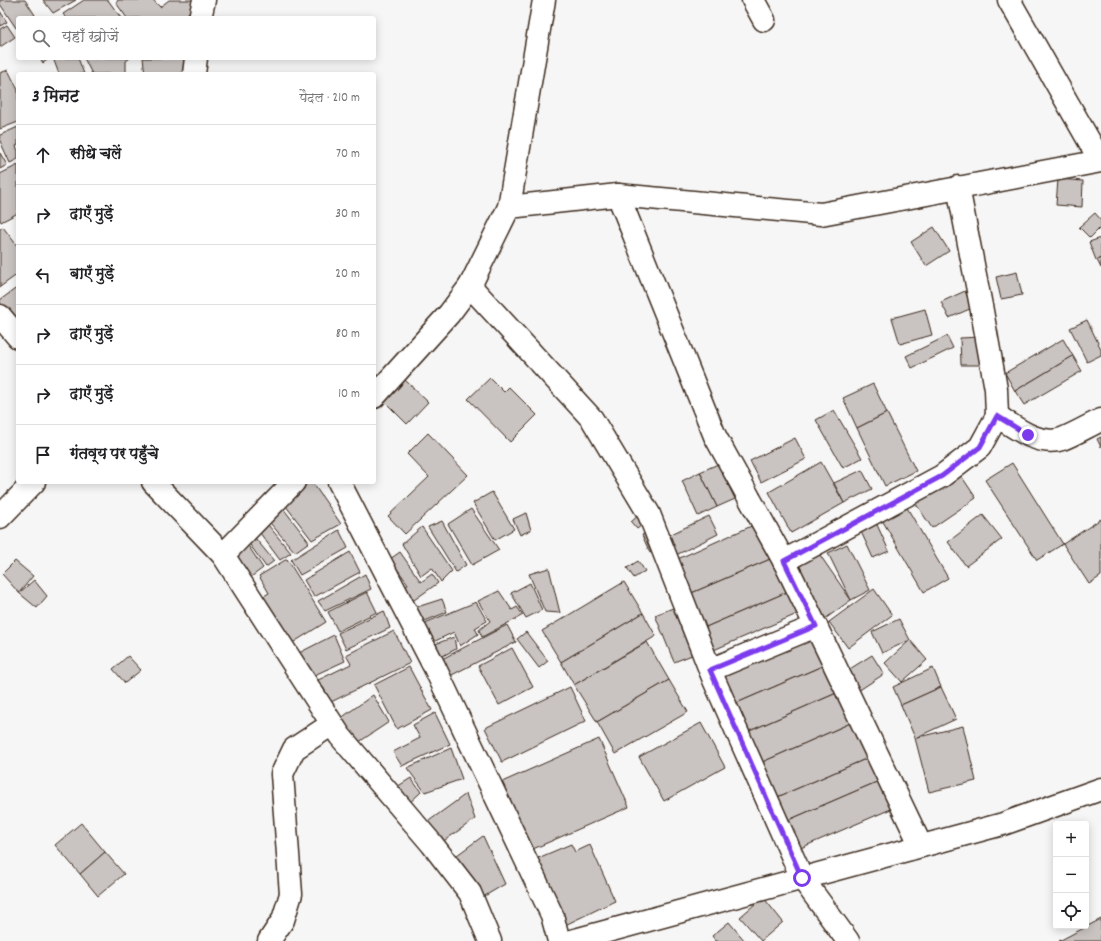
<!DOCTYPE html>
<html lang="hi">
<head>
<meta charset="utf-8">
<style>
  body { margin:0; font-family:Dekko,"Playpen Sans Deva",sans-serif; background:#f2f2f2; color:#202124 }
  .controls { position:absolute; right:12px; bottom:12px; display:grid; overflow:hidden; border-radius:4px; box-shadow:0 2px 10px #0003 }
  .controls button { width:36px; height:36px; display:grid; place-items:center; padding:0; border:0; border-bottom:1px solid #e0e0e0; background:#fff; color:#202124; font:20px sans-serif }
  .stop { position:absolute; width:12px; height:12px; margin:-9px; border:3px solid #7c3aed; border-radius:50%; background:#fff }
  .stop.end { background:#7c3aed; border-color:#fff; box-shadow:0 1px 4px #0008 }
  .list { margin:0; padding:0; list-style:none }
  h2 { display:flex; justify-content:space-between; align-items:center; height:52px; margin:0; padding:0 16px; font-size:17px }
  h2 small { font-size:13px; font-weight:400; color:#757577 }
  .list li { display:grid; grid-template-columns:26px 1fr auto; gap:12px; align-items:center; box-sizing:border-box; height:60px; padding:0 16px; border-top:1px solid #e0e0e0 }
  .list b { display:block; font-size:15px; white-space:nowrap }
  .list em { font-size:13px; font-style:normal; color:#757577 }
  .icon { flex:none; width:22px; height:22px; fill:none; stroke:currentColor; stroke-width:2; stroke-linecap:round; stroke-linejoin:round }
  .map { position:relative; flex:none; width:1101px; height:941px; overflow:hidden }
  .search { position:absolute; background:#fff; box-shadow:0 2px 10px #0003; left:16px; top:16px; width:360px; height:44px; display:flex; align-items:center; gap:10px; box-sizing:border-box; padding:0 14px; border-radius:4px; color:#757577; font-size:15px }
  .panel { position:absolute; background:#fff; box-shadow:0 2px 10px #0003; left:16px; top:72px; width:360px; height:412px; border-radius:4px }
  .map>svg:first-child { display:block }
  .building { fill:#c9c3c1; stroke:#3b2a1e }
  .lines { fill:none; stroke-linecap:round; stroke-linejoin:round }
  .street-casing { stroke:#3b2a1e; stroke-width:25 }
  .street { stroke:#fff; stroke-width:22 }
  .route { stroke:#7c3aed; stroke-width:5 }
</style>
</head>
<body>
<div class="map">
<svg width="1101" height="941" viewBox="0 0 1101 941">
  <rect width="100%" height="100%" fill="#f7f6f6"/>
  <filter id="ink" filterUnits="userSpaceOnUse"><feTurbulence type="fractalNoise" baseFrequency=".025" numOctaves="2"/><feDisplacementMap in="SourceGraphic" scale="8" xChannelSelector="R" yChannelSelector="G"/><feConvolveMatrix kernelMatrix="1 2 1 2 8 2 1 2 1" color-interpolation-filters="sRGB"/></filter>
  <g filter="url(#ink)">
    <!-- building -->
    <g class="building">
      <polygon points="0,0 25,0 35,15 30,18 18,18 18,27 16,28 0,4"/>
      <polygon points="43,0 76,0 53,13"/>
      <polygon points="84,0 108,0 121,18 66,18 63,14"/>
      <polygon points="118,0 153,0 160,7 169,0 195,0 198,4 183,18 127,18 116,3"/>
      <polygon points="0,11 7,22 0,26"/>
      <polygon points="7,25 15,37 0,47 0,29"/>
      <polygon points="40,58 50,58 43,63"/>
      <polygon points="53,58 78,58 84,74 59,74"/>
      <polygon points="84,58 130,58 126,61 126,74 92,74"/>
      <polygon points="143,58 189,58 187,74 145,74"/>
      <polygon points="8,70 18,90 18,122 0,129 0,73"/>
      <polygon points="18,127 18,145 16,146 18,151 18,159 10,163 0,141 0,135"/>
      <polygon points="0,153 7,165 0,169"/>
      <polygon points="18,165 18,213 1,222 0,219 0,174"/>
      <polygon points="1058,179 1083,181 1082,207 1056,205"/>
      <polygon points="1095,213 1101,220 1101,227 1090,238 1079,227"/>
      <polygon points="3,227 18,247 18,274 0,287 0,229"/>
      <polygon points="934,227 949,251 926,266 911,242"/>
      <polygon points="1101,238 1101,258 1096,260 1089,242"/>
      <polygon points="1101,258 1101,268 1097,260"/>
      <polygon points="1017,272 1022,295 1001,299 996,277"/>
      <polygon points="18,287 18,330 0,304 0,300"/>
      <polygon points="965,291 972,308 949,318 941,302"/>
      <polygon points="925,309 932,335 900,344 892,318"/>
      <polygon points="1087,320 1101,349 1101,355 1087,362 1070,328"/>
      <polygon points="947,336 953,348 912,368 906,356"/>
      <polygon points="980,337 981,365 961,365 960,338"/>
      <polygon points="1063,339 1073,356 1015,391 1005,373"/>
      <polygon points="1073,356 1082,371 1024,405 1015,391"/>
      <polygon points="490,378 504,392 509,387 537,415 510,442 468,399"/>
      <polygon points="405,380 428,402 407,424 384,401"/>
      <polygon points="873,384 887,413 857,428 843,398"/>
      <polygon points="834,410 862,458 843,468 816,420"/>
      <polygon points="887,413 916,471 885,486 857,428"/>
      <polygon points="428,433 468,475 405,534 388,516 429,477 407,454"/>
      <polygon points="1101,437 1101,447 1097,439"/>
      <polygon points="795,438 806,459 761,482 750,461"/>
      <polygon points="821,462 844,503 791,533 769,492"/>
      <polygon points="1012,463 1063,544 1037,560 985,480"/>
      <polygon points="718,464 735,499 717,507 700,472"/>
      <polygon points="956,468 976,498 932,528 912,498"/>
      <polygon points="862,470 872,489 844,503 834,483"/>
      <polygon points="700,472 717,507 698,516 682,481"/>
      <polygon points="306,482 312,482 341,524 312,540 282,501"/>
      <polygon points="492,492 514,529 495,540 473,503"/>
      <polygon points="902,499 948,578 924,592 878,513"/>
      <polygon points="279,503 309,542 295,552 265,517"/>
      <polygon points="471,509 499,550 472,565 448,524"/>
      <polygon points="526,513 531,530 520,535 513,519"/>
      <polygon points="640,514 646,522 637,529 631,522"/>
      <polygon points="983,515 1002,539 966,566 948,542"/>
      <polygon points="709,516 718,534 670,558 661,539"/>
      <polygon points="873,516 889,551 873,558 857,523"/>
      <polygon points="1101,519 1101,576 1089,584 1063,544"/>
      <polygon points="264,520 291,553 280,560 257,529"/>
      <polygon points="442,521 466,565 456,572 428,527"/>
      <polygon points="756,524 775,557 687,595 673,561"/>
      <polygon points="422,527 452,571 441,582 432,568 421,576 402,544"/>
      <polygon points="339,530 348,548 300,575 291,560"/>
      <polygon points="651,531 659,549 650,553 642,535"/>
      <polygon points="251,533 274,561 266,567 245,538"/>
      <polygon points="247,544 263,568 251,577 236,556"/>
      <polygon points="847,544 870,590 851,600 828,553"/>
      <polygon points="815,548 851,600 825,619 788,568"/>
      <polygon points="350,552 360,572 314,597 304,580"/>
      <polygon points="400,552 421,582 432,574 438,583 407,605 397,591 408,584 390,559"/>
      <polygon points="775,557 794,589 699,630 687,595"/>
      <polygon points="287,559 326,622 286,647 257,600 269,593 259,576"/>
      <polygon points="15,561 33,576 19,593 2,574"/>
      <polygon points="638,561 645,571 634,578 627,568"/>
      <polygon points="549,568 560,613 545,612 529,574"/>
      <polygon points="365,574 371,589 325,611 318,601"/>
      <polygon points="34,580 47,596 37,608 19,593"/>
      <polygon points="624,582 643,613 561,662 542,631"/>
      <polygon points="530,583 542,610 526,618 511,593"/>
      <polygon points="794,589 804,611 709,652 699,630"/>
      <polygon points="874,589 892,615 848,648 829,622"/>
      <polygon points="499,591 512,610 517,607 523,615 482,637 479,630 490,621 478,601"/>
      <polygon points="367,592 377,612 338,631 328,612"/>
      <polygon points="442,599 447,612 420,623 414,608"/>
      <polygon points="476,602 487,621 475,628 478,634 460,646 454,632 429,644 420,625"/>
      <polygon points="673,608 692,655 674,662 655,615"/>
      <polygon points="384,611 390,628 346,649 338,633"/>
      <polygon points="643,613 656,636 574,685 561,662"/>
      <polygon points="899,619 910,640 882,653 872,632"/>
      <polygon points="507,625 516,642 448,677 440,660"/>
      <polygon points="394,631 410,663 331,702 323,687 316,691 312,683 351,664 346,655"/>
      <polygon points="526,632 548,661 539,668 517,639"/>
      <polygon points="814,634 827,664 732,705 719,675"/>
      <polygon points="334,635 345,661 308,678 295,655"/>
      <polygon points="454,637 456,649 435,660 430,646"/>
      <polygon points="910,640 927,660 902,682 885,663"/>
      <polygon points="647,642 669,680 597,722 574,685"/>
      <polygon points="512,648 533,687 499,705 478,666"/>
      <polygon points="872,655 884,674 858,691 845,672"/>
      <polygon points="128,656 141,670 125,683 113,669"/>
      <polygon points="827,664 839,692 745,733 732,705"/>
      <polygon points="409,667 432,710 397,729 374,685"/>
      <polygon points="933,668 941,687 901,705 893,687"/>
      <polygon points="669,680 688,712 615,754 597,722"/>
      <polygon points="570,687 586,721 502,762 485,728"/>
      <polygon points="941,687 956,719 915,738 901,705"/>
      <polygon points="839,692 853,722 758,764 745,733"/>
      <polygon points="373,695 389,722 353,746 337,721"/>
      <polygon points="435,713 450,744 402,766 393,752 420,738 413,725"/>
      <polygon points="853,722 868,758 773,799 758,764"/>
      <polygon points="701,723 725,767 664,801 639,757"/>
      <polygon points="963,726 976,781 929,792 915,738"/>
      <polygon points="599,739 629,807 533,849 502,782"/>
      <polygon points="451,748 462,779 425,792 407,768"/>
      <polygon points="868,758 879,781 784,822 773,799"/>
      <polygon points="411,778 421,792 405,807 392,790"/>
      <polygon points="879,781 891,809 796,850 784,822"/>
      <polygon points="466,794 475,819 441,843 426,823"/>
      <polygon points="81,823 105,852 80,874 55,845"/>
      <polygon points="483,836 505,884 483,897 453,858"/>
      <polygon points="571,844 575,852 590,845 615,901 561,927 531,861"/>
      <polygon points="105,852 124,874 98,896 80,874"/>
      <polygon points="763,897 783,922 761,941 740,917"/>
      <polygon points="1101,919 1101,941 1059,941"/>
      <polygon points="729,922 745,941 716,941 712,936"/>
    </g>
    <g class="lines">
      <defs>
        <g id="street">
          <polyline points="753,0 764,20"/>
          <polyline points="1009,0 1100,160"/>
          <polyline points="200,18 204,0"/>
          <polyline points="194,74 196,58"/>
          <polyline points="618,195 715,436 784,561 826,647 921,846"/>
          <polyline points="509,207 544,0"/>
          <polyline points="470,286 592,419 649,514 714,680 802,878 848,941"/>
          <polyline points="0,316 18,337"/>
          <polyline points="374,397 449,314 470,286 509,207 618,195 821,214 1101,161"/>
          <path d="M997,416C1015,427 1039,447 1062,439C1075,434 1088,426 1101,420"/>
          <polyline points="153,482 223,555 294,482"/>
          <polyline points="339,482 434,666 552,915 559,941"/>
          <polyline points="0,517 34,482"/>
          <polyline points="223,555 340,736 432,844 470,893 490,941"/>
          <polyline points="784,561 942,476 980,447 997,416 996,389 982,311 958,187"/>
          <polyline points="710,670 816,626"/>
          <polyline points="269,941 283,920 291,894 282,774 294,749 332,724"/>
          <polyline points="571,941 1003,824 1101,789"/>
        </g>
      </defs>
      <!-- street casing -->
      <use href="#street" class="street-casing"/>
      <!-- street -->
      <use href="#street" class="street"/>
    </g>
  </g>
  <g class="lines" filter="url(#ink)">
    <!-- route -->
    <polyline class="route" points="802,878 710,670 816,626 784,561 942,476 980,447 997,416 1028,435"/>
  </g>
</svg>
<div class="controls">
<button>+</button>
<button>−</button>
<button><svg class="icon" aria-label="locate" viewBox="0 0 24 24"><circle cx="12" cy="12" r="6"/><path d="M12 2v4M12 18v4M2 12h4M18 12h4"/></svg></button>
</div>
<div class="stop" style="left:802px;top:878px"></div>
<div class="stop end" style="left:1028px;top:435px"></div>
<div class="search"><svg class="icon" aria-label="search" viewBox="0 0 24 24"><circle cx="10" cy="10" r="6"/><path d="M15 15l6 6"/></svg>यहाँ खोजें</div>
<section class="panel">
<h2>3 मिनट<small>पैदल · 210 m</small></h2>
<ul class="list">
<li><svg class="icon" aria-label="ahead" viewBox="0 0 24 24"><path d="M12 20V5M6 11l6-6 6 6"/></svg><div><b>सीधे चलें</b></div><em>70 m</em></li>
<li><svg class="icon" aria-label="right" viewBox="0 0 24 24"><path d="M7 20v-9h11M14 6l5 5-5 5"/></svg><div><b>दाएँ मुड़ें</b></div><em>30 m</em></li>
<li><svg class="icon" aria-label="left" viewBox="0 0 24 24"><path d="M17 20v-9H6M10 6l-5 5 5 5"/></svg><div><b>बाएँ मुड़ें</b></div><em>20 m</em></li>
<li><svg class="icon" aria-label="right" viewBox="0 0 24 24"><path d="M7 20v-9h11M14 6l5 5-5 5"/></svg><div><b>दाएँ मुड़ें</b></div><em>80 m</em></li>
<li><svg class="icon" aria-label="right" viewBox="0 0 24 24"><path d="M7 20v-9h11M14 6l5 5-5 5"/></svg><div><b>दाएँ मुड़ें</b></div><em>10 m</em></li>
<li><svg class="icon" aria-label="arrive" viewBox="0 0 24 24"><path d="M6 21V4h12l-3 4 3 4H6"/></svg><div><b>गंतव्य पर पहुँचे</b></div></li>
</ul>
</section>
</div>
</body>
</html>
